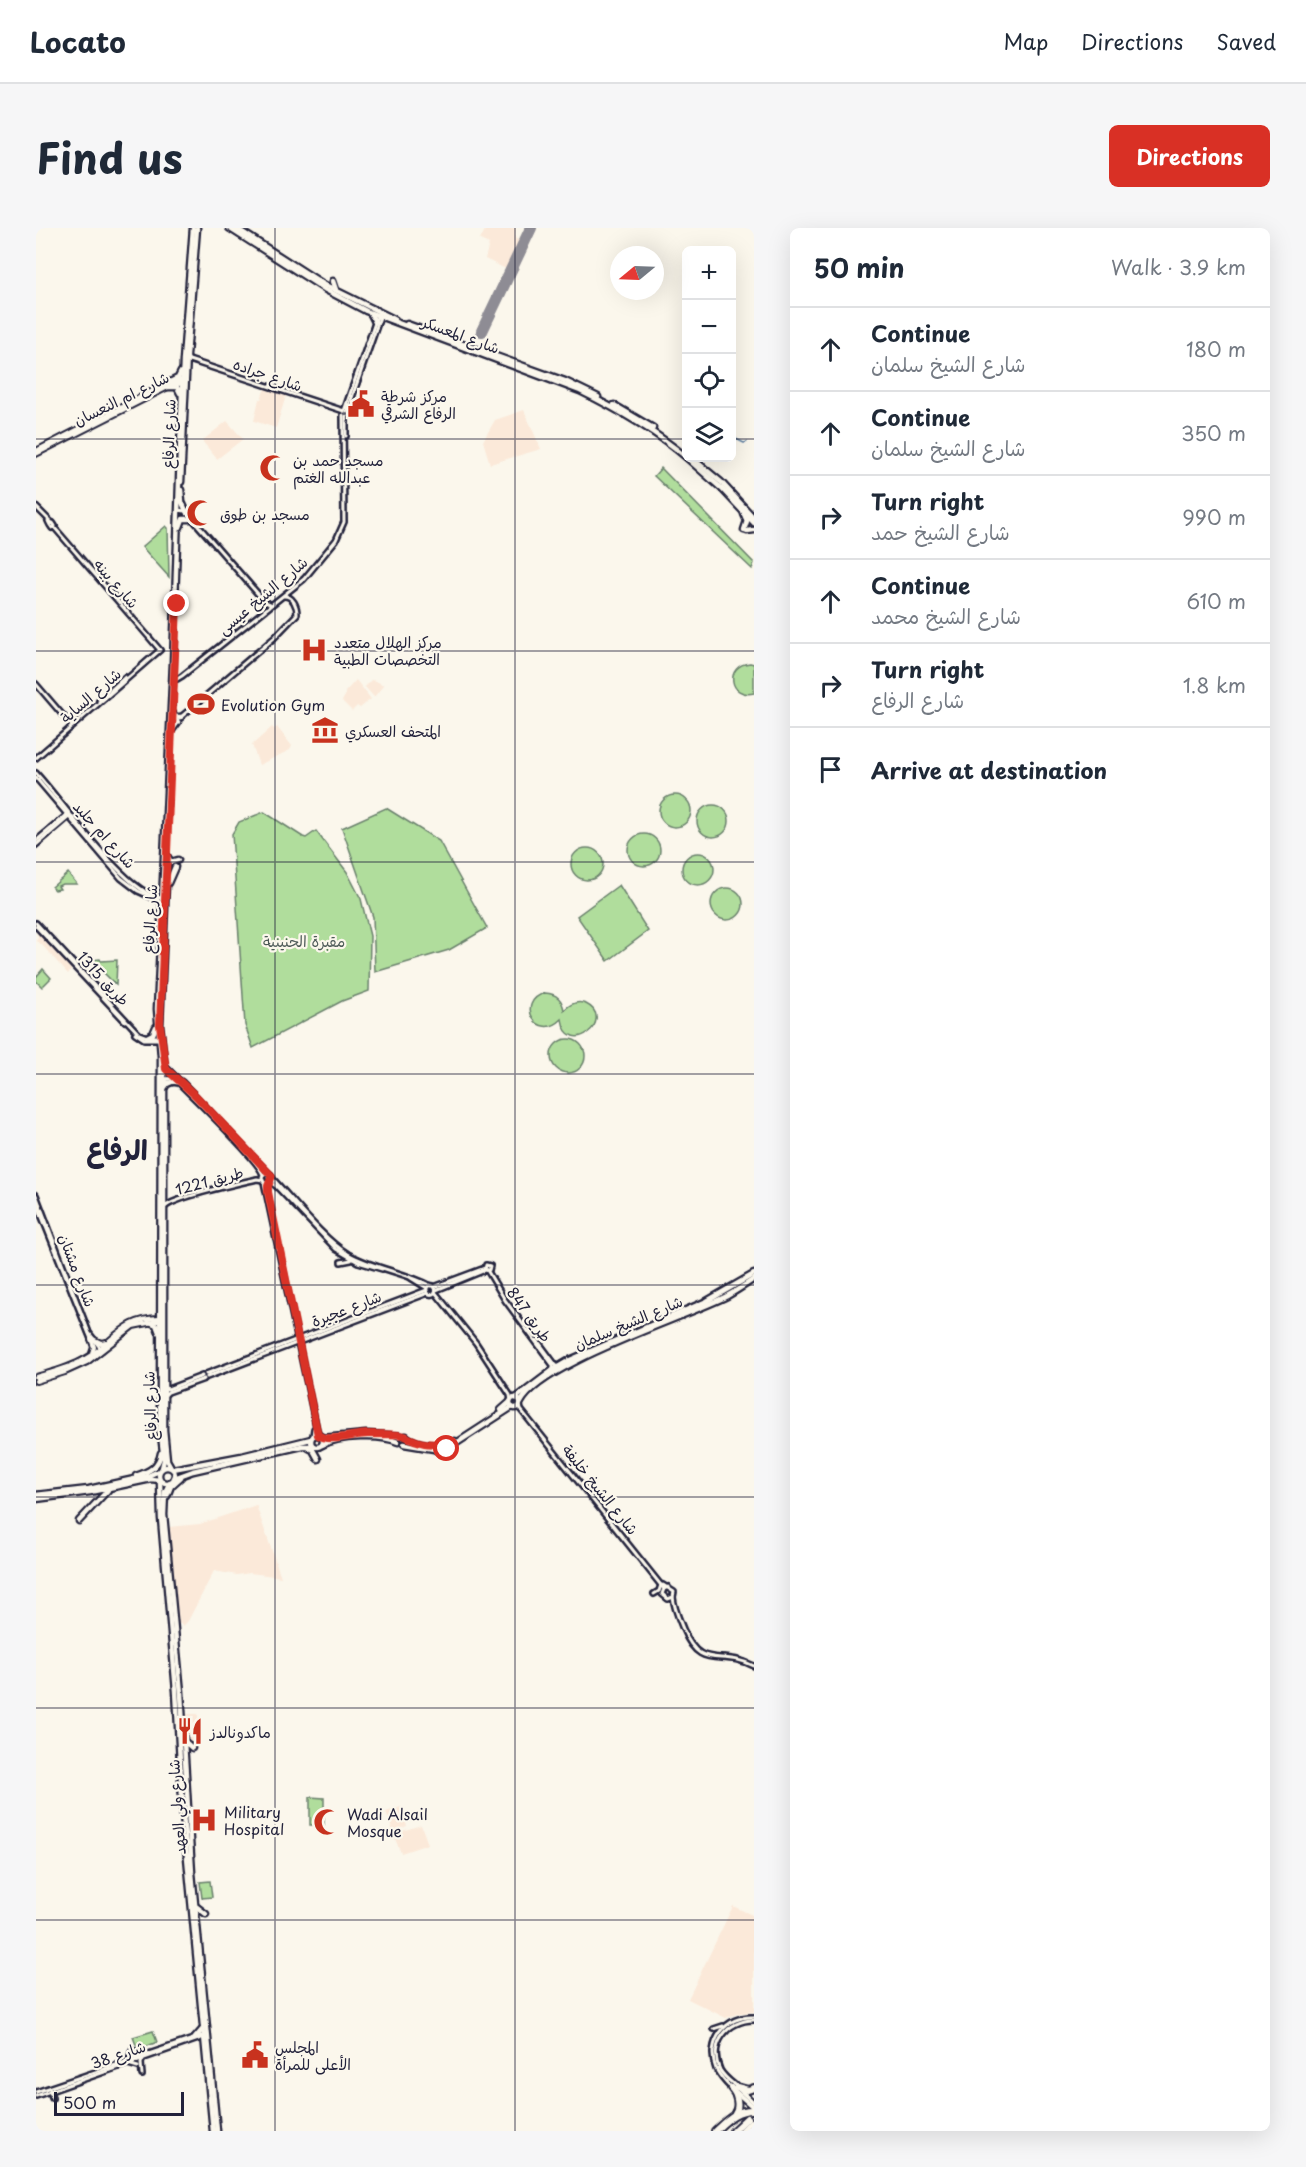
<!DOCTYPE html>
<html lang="en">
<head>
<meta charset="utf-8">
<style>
  body { margin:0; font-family:"Playpen Sans","Playpen Sans Arabic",sans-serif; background:#f6f6f7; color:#1f2937 }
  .controls { position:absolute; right:18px; top:18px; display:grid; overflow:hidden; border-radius:9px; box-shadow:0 6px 24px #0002 }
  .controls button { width:54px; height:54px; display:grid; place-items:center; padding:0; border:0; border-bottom:2px solid #e0e1e3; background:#fff; color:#1f2937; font:30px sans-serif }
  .compass { position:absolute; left:574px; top:18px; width:54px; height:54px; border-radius:50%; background:#fff; box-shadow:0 6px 24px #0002; rotate:251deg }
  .scale { position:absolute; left:18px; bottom:15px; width:130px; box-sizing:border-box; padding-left:6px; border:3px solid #22223b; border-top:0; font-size:16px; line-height:21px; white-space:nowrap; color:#22223b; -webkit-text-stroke:4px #fbf7ec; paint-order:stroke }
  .stop { position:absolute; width:18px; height:18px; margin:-14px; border:4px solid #d93025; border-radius:50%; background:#fff }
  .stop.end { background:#d93025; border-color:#fff; box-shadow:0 2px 6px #0008 }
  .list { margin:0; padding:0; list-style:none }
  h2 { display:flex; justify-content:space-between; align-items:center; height:78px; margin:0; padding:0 24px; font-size:26px }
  h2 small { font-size:20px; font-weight:400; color:#747a83 }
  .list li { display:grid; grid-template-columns:39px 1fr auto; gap:18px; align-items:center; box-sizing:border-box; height:84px; padding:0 24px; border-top:2px solid #e0e1e3 }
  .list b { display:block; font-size:22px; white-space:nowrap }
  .list p { margin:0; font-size:20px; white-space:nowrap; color:#747a83 }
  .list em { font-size:20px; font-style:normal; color:#747a83 }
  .icon { flex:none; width:33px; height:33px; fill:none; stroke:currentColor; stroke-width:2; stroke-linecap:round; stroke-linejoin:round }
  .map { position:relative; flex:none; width:718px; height:1903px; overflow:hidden; border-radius:9px }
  header { display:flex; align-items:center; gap:36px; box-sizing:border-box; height:84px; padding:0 30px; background:#fff; border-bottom:2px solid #e0e1e3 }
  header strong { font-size:28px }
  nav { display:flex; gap:33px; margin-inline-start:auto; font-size:21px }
  .intro { display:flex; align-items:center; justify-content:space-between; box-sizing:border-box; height:144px; padding:0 36px }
  h1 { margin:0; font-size:42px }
  .button { padding:15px 27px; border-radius:9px; background:#d93025; color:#fff; font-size:21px; font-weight:700 }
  main { display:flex; gap:36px; padding:0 36px }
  aside { flex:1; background:#fff; border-radius:9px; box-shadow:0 6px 24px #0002 }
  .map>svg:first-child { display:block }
  .built { fill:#fbe9d9 }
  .green { fill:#b0dd9c; stroke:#69806c; stroke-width:1.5 }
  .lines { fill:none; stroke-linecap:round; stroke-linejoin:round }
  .stream { stroke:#6081a2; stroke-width:1.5 }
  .runway { stroke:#8e8c94; stroke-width:12 }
  .tertiary-casing { stroke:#22223b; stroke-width:8 }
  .secondary-casing { stroke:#22223b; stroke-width:8 }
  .primary-casing { stroke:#22223b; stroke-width:9 }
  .motorway-casing { stroke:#22223b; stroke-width:10 }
  .tertiary { stroke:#fbf7ec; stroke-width:3 }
  .secondary { stroke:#fbf7ec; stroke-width:4 }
  .primary { stroke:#fbf7ec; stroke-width:4.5 }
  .motorway { stroke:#fbf7ec; stroke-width:6 }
  .route { stroke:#d93025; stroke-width:8 }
  .grid { fill:none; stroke:#22223b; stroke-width:1.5; stroke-opacity:0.55 }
  .labels { text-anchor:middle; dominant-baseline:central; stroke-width:4.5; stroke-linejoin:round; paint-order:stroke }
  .street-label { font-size:15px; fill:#22223b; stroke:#fbf7ec }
  .poi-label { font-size:15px; fill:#22223b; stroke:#fbf7ec; text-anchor:start }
  .park-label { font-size:15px; fill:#4d5a58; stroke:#fbf7ec }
  .town-label { font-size:27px; font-weight:bold; fill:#22223b; stroke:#fbf7ec }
</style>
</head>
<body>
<header>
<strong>Locato</strong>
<nav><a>Map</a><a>Directions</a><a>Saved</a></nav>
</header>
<div class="intro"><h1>Find us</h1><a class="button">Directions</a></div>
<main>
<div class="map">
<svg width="718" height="1903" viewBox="0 0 718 1903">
  <rect width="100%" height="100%" fill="#fbf7ec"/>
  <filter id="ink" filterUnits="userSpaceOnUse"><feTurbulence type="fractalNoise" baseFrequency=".0167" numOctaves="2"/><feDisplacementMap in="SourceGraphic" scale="12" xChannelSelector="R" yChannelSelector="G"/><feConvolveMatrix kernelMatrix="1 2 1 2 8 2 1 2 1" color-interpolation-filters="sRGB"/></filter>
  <g filter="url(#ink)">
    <!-- built -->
    <g class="built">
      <polygon points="450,0 480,0 479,10 483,13 470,41 449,31 453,16 444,12"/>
      <polygon points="229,160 250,168 240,200 218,193 223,171 225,171"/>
      <polygon points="488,182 505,221 454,236 447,213 459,192"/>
      <polygon points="191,193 207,211 181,231 166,213"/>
      <polygon points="320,452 335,471 324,480 321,478 316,483 306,473 309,468 309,464"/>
      <polygon points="335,452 340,453 348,457 338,469 329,459"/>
      <polygon points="236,499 238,501 241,499 256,518 254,522 223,537 216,517"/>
      <polygon points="0,702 36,741 32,746 6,717 0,713 2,709"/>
      <polygon points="220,1277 245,1349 214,1345 201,1347 178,1343 152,1393 147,1398 141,1394 133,1299 164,1296"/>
      <polygon points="149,1486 162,1486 163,1517 151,1516"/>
      <polygon points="365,1579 371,1598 357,1603 350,1584"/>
      <polygon points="385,1597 392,1616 365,1625 357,1606"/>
      <polygon points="697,1678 718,1688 718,1784 704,1785 690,1790 652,1771"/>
    </g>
    <!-- green -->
    <g class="green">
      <polygon points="625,240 718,335 716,341 618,248"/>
      <polygon points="130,298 132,300 133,349 106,319"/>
      <path d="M714,435L718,436V465C693,471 688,437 714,435Z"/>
      <circle cx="639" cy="583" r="16"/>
      <circle cx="677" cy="593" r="16"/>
      <polygon points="350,580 403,613 451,700 413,722 339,744 337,689 306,600"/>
      <polygon points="228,584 267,609 270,610 280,603 311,644 325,671 334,708 333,763 306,773 217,820 209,797 196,606 203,594"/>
      <circle cx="608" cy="622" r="16"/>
      <circle cx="551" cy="636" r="16"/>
      <circle cx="662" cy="641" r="16"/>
      <polygon points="32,645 41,656 26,656 22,658 24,661 19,662 16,659"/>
      <polygon points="583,657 612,703 572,733 541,688"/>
      <circle cx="691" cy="676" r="16"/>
      <polygon points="64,731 65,733 81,732 80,757 55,732"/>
      <polygon points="7,741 15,750 6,759 0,753 0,749"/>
      <path d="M509,765C521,766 526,771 528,782C534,776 541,772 550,776C581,791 532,832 526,791C502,815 478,774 509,765Z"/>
      <circle cx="532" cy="828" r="17"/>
      <polygon points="274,1569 288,1570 288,1597 274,1597"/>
      <polygon points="174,1653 176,1669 166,1670 164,1654"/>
      <polygon points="117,1803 121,1814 102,1822 97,1809"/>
    </g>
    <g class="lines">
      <!-- stream -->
      <polyline class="stream" points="696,209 708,215 711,214"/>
      <!-- runway -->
      <polyline class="runway" points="446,103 495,0"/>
      <defs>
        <g id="tertiary">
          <polyline points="151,129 153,132 308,183"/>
          <polyline points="308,183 342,86"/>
          <polyline points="311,184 344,89"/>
          <polyline points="310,208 310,188"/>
          <polyline points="0,279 16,295"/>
          <polyline points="142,282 149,283 154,288 229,374 234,376"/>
          <polyline points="12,293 14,297 17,295 19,298 16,300 14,297"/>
          <polyline points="139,449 141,451 146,448 268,351 300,312 308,294 307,187"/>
          <polyline points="0,456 36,498"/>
          <polyline points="63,473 89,449"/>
          <path d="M134,492H139L145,489L238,410L261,386C261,378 257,368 248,368"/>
          <polyline points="0,530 124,422 18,299"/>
          <path d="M0,545C25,572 91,667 125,670"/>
          <polyline points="0,550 85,650 102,663 122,672"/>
          <polyline points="0,613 31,587"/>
          <polyline points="0,617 34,588"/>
          <polyline points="0,695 103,806 111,809 123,809"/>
          <polyline points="0,698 89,793"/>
          <polyline points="99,805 108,811 123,811"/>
          <polyline points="127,851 140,850 146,854 232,945"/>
          <path d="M127,853L143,855C158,870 224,933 227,947"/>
          <circle cx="231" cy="950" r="5"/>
          <path d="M236,950C258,973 286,1010 312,1026C338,1041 369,1044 395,1058"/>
          <polyline points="228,954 282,1207"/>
          <polyline points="234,954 240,958 300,1021 322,1034 346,1041"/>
          <polyline points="0,967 53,1105 66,1122"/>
          <polyline points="0,974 55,1111"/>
          <path d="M129,979C138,969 204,955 221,951L227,952"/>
          <polyline points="305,1034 315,1032"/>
          <polygon points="450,1037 454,1038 453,1042 449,1042"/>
          <polyline points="451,1042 469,1072 517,1137 517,1142"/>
          <polyline points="375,1050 391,1060"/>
          <circle cx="395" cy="1062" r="4.5"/>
          <polyline points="398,1059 449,1040"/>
          <polyline points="400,1062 449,1042"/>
          <polyline points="399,1064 440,1115 474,1167 475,1173"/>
          <polyline points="501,1112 521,1139"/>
          <polyline points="170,1146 391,1062"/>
          <polyline points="171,1149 392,1065"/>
          <polyline points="129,1160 132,1161 166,1148"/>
          <polyline points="129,1167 132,1164 168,1151"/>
          <polyline points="484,1177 485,1182 628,1361"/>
          <polyline points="277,1208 278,1201"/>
          <polyline points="627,1357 638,1364 637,1369 632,1371 626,1366 628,1361 632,1359"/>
          <polyline points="618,1366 623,1363 625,1357"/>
          <path d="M637,1369C638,1380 643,1391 647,1401C665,1445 684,1420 718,1438"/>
          <polyline points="678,1801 687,1798"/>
          <polyline points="98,1823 105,1826"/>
          <polyline points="93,1832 96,1822"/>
          <polyline points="92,1836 102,1839"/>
          <polyline points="106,1847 105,1835 107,1831"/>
          <path d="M701,1859C695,1854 688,1849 684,1842C672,1816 692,1792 718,1792"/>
          <path d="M695,1860C689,1854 684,1848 680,1841C669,1814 690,1787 718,1789"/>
          <polyline points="14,1862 16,1870"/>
          <polyline points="0,1864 169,1807"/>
          <polyline points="0,1868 168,1809"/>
        </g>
        <g id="secondary">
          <polyline points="0,223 134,154 148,152"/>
          <polyline points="0,226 136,157 148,155"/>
          <polyline points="113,1094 120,1097 123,1105"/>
          <polyline points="55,1111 58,1119 56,1125"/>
          <polyline points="57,1111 65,1115 70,1114"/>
          <path d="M0,1149C17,1144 34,1140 49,1131C78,1114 89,1088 127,1090"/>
          <polyline points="0,1153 29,1144 51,1134 97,1098 127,1092"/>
          <polyline points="703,1861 718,1875"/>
          <polyline points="700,1864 718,1880"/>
        </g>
        <g id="primary">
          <path d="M193,0L290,62L330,83L544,163C581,181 618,202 650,229"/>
          <polyline points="200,0 287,56 358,91"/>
          <polyline points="297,53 300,62"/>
          <polyline points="335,86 339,94"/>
          <polyline points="371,96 529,153 562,169"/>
          <polyline points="134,154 142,150 145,144"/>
          <polyline points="132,159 141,159 144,165"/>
          <polyline points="578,177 617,200"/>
          <polyline points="651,230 686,261 718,295"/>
          <polyline points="656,230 685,254 718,290"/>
          <polyline points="145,254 151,127 161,0"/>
          <polyline points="145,262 146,274 151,285"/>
          <polyline points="708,286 711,293 708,302"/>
          <polyline points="144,299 147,291 154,291"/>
          <polyline points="711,303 718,302"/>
          <polyline points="136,484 139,489 145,489"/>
          <polyline points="136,502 142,494"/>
          <polyline points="131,628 135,634 142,632"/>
          <polyline points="131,632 124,797 128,835 128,1202 131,1232 135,1239"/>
          <polyline points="132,655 139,639"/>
          <polyline points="111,809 117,806 120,799"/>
          <polyline points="130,840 140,850"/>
          <polyline points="129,859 131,856 138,853"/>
          <polyline points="480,1170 517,1142 534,1132 671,1073 718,1046"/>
          <circle cx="479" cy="1175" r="5"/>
          <path d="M484,1176C502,1136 648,1090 691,1068C700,1063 709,1057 718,1051"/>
          <polyline points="465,1182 474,1174"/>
          <circle cx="281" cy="1213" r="6"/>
          <path d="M370,1208C377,1215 394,1218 403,1217"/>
          <polyline points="286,1210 330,1206 364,1208"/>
          <polyline points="368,1216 398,1221 404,1224"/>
          <path d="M286,1217C303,1208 345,1206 362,1214"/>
          <polyline points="410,1217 419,1213"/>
          <polyline points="273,1220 277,1222 282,1231"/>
          <polyline points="410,1223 419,1216 476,1179"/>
          <circle cx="131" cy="1247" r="8"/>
          <polyline points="126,1240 128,1232 124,1198 125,828 121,781 137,435 147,133 157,0"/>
          <polyline points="137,1241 206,1228 275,1211"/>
          <path d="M100,1248C112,1244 123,1239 125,1225"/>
          <polyline points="138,1250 157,1243 266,1218 276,1218"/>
          <polyline points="124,1253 125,1290 140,1463 147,1587 177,1903"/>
          <polyline points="134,1254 129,1264 128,1287 145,1465 156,1645 181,1903"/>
          <polyline points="0,1267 53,1261 112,1248 123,1243"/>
          <polyline points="131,1268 135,1258 145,1249"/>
          <polyline points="0,1271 54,1264 115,1251 124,1252"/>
          <polyline points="43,1293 72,1262"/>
          <polyline points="147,1512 156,1520"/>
          <polyline points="161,1679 170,1686"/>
          <polyline points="159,1810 166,1802"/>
        </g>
        <g id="motorway">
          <polyline points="701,1859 712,1862 718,1860"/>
          <path d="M695,1860C701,1866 704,1878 699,1885"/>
          <path d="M679,1903C691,1892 701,1881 718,1882"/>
          <polyline points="697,1903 711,1890"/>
          <polyline points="706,1903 715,1894"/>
        </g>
      </defs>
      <!-- tertiary casing -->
      <use href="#tertiary" class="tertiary-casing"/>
      <!-- secondary casing -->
      <use href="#secondary" class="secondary-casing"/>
      <!-- primary casing -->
      <use href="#primary" class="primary-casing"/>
      <!-- motorway casing -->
      <use href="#motorway" class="motorway-casing"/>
      <!-- tertiary -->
      <use href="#tertiary" class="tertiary"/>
      <!-- secondary -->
      <use href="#secondary" class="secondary"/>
      <!-- primary -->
      <use href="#primary" class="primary"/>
      <!-- motorway -->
      <use href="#motorway" class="motorway"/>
    </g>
  </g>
  <g class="lines" filter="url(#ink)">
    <!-- route -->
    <path class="route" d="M141,376L124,797L130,841L160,868L236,948L232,958V964L282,1207C294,1215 318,1206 332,1206C338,1206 367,1206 369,1208C385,1216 392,1216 409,1216L411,1221"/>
  </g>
  <!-- grid -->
  <path class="grid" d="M239,0V1903M479,0V1903M0,211H650M696,211H718M0,423H718M0,634H718M0,846H718M0,1057H718M0,1269H718M0,1480H718M0,1692H718"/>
  <!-- icons -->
  <defs>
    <symbol id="civic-bare" viewBox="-9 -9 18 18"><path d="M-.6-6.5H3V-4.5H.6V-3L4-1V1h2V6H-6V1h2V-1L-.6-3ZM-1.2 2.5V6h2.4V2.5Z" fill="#c8321e" stroke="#fbf7ec" stroke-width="2.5" paint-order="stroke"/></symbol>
    <symbol id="mosque-bare" viewBox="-9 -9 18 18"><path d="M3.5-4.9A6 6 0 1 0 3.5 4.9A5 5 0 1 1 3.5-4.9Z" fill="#c8321e" stroke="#fbf7ec" stroke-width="2.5" paint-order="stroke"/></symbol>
    <symbol id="hospital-bare" viewBox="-9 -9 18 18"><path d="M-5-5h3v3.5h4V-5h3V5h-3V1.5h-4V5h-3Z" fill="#c8321e" stroke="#fbf7ec" stroke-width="2.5" paint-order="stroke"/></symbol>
    <symbol id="stadium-bare" viewBox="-9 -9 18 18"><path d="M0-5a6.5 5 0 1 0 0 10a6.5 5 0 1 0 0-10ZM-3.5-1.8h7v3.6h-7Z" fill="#c8321e" stroke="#fbf7ec" stroke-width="2.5" paint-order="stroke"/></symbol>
    <symbol id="museum-bare" viewBox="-9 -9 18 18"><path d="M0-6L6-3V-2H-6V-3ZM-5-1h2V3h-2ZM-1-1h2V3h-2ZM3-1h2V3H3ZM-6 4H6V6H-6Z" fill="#c8321e" stroke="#fbf7ec" stroke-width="2.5" paint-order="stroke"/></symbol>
    <symbol id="restaurant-bare" viewBox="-9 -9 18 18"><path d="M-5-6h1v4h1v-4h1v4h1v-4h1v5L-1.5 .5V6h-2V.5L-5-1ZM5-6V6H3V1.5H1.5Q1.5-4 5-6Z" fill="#c8321e" stroke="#fbf7ec" stroke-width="2.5" paint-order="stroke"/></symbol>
  </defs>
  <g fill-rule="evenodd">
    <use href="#civic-bare" x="306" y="157" width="38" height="38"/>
    <use href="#mosque-bare" x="218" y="221" width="38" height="38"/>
    <use href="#mosque-bare" x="145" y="266" width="38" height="38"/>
    <use href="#hospital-bare" x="259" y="403" width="38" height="38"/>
    <use href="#stadium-bare" x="146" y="457" width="38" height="38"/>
    <use href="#museum-bare" x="270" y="483" width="38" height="38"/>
    <use href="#restaurant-bare" x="135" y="1484" width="38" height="38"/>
    <use href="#hospital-bare" x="149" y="1573" width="38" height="38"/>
    <use href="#mosque-bare" x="272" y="1575" width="38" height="38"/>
    <use href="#civic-bare" x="200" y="1808" width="38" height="38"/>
  </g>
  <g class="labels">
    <!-- street labels -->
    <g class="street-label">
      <text transform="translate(425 106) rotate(20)">شارع المعسكر</text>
      <text transform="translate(232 146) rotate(19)">شارع جراده</text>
      <text transform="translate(85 170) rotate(-26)">شارع ام النعسان</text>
      <text transform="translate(132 206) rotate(-88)">شارع الرفاع</text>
      <text transform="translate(81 355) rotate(49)">شارع بينه</text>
      <text transform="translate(226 367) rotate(-40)">شارع الشيخ عيسى</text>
      <text transform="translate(54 467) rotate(-41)">شارع الساية</text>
      <text transform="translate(69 606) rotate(48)">شارع ام جليد</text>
      <text transform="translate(113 691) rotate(-87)">شارع الرفاع</text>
      <text transform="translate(68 750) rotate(47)">طريق 1315</text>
      <text transform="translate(173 952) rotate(-15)">طريق 1221</text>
      <text transform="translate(42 1042) rotate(69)">شارع مشتان</text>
      <text transform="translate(310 1080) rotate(-21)">شارع عجيرة</text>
      <text transform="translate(494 1086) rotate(54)">طريق 847</text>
      <text transform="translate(592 1094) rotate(-23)">شارع الشيخ سلمان</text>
      <text transform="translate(113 1178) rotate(-92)">شارع الرفاع</text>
      <text transform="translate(565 1261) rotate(51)">شارع الشيخ خليفة</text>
      <text transform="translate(140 1579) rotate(-94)">شارع ولي العهد</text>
      <text transform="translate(82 1826) rotate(-19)">شارع 38</text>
    </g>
    <!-- poi labels -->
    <g class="poi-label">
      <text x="345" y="167">مركز شرطة<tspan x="345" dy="17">الرفاع الشرقي</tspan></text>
      <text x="257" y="231">مسجد حمد بن<tspan x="257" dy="17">عبدالله الغتم</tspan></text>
      <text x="184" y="285">مسجد بن طوق</text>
      <text x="298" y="413">مركز الهلال متعدد<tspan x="298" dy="17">التخصصات الطبية</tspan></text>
      <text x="185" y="476">Evolution Gym</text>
      <text x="309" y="502">المتحف العسكري</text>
      <text x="174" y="1503">ماكدونالدز</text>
      <text x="188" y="1583">Military<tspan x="188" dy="17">Hospital</tspan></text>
      <text x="311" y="1585">Wadi Alsail<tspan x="311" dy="17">Mosque</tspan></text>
      <text x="239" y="1818">المجلس<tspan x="239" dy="17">الأعلى للمرأة</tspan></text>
    </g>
    <!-- park labels -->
    <g class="park-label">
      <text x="268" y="712">مقبرة الحنينية</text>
    </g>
    <!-- town labels -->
    <g class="town-label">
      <text x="81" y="920">الرفاع</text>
    </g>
  </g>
</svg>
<div class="controls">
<button>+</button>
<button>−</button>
<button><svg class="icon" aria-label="locate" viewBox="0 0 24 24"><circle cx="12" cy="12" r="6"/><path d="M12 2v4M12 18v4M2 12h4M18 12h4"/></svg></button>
<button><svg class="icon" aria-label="layers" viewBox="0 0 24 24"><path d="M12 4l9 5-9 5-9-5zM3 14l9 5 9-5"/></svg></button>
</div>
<svg class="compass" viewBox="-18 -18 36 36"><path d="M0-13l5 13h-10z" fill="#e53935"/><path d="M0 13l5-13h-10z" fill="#747a83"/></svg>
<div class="scale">500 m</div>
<div class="stop" style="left:411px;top:1221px"></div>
<div class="stop end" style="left:141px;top:376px"></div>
</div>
<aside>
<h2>50 min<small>Walk · 3.9 km</small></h2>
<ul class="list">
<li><svg class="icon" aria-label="ahead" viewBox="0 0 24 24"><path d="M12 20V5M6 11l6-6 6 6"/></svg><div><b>Continue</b><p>شارع الشيخ سلمان</p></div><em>180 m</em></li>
<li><svg class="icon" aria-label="ahead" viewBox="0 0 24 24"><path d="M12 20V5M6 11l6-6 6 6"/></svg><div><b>Continue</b><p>شارع الشيخ سلمان</p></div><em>350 m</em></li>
<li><svg class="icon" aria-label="right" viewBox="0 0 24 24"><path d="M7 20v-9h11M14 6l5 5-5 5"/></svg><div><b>Turn right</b><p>شارع الشيخ حمد</p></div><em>990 m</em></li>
<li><svg class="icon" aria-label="ahead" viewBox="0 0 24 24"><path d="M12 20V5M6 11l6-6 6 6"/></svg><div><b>Continue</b><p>شارع الشيخ محمد</p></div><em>610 m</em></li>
<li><svg class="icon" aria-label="right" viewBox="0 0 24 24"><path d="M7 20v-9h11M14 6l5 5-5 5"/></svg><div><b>Turn right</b><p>شارع الرفاع</p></div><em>1.8 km</em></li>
<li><svg class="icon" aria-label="arrive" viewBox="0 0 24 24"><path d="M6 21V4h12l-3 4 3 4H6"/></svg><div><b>Arrive at destination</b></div></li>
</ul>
</aside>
</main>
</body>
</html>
